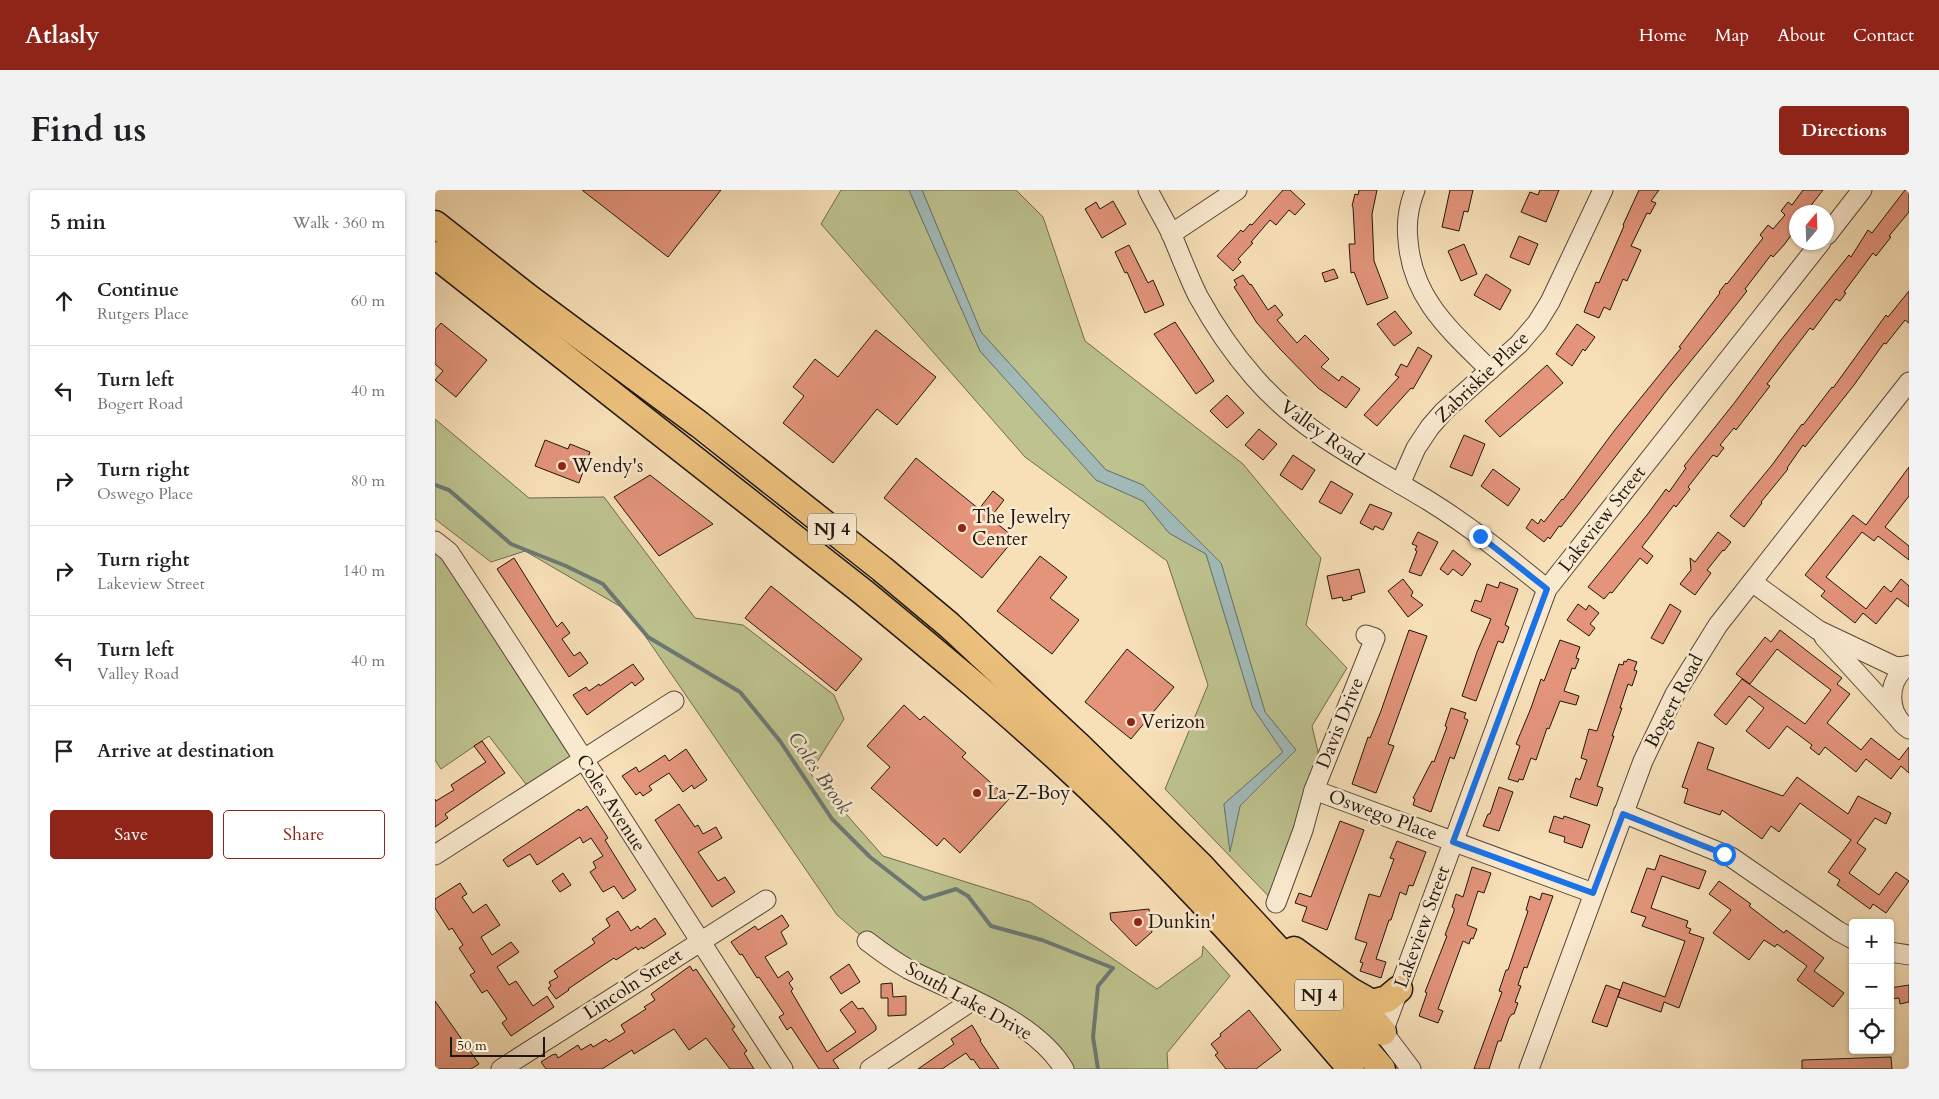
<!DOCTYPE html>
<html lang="en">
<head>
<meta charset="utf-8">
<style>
  body { margin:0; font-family:Cardo,serif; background:#f2f2f2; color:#202124 }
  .controls { position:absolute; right:15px; bottom:15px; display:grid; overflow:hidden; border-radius:5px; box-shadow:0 1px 4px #0004 }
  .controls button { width:45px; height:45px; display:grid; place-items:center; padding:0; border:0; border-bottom:1px solid #e0e0e0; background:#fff; color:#202124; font:25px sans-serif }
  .compass { position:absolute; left:1354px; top:15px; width:45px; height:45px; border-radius:50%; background:#fff; box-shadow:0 1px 4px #0004; rotate:19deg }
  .scale { position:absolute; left:15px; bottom:12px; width:95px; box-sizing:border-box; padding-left:5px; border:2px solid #20160d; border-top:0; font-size:14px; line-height:18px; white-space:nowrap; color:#20160d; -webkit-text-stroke:4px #faead0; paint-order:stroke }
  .stop { position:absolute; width:15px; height:15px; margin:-11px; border:4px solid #1a73e8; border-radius:50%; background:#fff }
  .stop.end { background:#1a73e8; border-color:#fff; box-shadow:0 1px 5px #0008 }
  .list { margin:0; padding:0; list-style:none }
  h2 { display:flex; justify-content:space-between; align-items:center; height:65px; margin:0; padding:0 20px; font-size:21px }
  h2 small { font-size:16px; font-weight:400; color:#757577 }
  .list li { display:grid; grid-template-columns:32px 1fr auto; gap:15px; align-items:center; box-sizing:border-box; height:90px; padding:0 20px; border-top:1px solid #e0e0e0 }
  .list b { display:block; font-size:19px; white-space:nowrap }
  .list p { margin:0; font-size:16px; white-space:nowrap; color:#757577 }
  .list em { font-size:16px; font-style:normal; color:#757577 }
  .actions { display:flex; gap:10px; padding:15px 20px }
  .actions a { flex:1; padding:11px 0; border:1px solid #8f2418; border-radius:5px; text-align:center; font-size:18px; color:#8f2418 }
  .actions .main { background:#8f2418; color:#fff }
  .icon { flex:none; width:28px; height:28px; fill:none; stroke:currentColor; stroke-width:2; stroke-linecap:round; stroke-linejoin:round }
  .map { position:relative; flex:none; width:1474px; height:879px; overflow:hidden; border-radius:5px }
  header { display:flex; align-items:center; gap:30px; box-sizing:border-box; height:70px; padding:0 25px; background:#8f2418; color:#fff }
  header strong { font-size:24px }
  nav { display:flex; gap:28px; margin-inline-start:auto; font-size:18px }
  .intro { display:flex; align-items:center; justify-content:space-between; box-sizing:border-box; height:120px; padding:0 30px }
  h1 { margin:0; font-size:35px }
  .button { padding:12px 22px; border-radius:5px; background:#8f2418; color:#fff; font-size:18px; font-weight:700 }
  main { display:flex; gap:30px; padding:0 30px }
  aside { flex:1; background:#fff; border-radius:5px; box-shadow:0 1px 4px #0004 }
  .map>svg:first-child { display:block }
  .green { fill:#bdc28e; stroke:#6e6c4e }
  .water { fill:#a1bab8; stroke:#6d7874 }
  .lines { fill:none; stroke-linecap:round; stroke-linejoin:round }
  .stream { stroke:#6d7874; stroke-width:4 }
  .building { fill:#e3947b; stroke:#20160d }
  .minor-casing { stroke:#564838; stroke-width:21 }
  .highway-casing { stroke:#20160d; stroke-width:29 }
  .minor { stroke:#faead0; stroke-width:19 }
  .highway { stroke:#ecc07c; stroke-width:26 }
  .route { stroke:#1a73e8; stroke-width:6 }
  .poi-dot { fill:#8f2418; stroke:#faead0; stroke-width:2 }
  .labels { text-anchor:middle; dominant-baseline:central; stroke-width:5; stroke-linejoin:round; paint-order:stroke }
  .shield { fill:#faead0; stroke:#615648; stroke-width:1 }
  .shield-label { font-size:18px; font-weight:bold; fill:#20160d }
  .street-label { font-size:19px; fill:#20160d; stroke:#faead0 }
  .poi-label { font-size:19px; fill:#20160d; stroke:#faead0; text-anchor:start }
  .water-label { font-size:20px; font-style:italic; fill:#4d4f49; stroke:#faead0 }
</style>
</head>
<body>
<header>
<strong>Atlasly</strong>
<nav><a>Home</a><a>Map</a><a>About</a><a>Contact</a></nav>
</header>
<div class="intro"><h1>Find us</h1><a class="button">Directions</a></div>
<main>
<aside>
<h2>5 min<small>Walk · 360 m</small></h2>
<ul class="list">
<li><svg class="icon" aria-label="ahead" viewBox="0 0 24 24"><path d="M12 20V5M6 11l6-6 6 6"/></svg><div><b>Continue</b><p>Rutgers Place</p></div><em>60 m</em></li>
<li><svg class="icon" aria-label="left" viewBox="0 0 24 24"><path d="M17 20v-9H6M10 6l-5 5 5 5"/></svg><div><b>Turn left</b><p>Bogert Road</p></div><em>40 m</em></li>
<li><svg class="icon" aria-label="right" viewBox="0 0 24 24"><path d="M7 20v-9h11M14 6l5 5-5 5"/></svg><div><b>Turn right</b><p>Oswego Place</p></div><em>80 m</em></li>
<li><svg class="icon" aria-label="right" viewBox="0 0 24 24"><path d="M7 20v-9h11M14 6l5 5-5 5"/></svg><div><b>Turn right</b><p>Lakeview Street</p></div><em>140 m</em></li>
<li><svg class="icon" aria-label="left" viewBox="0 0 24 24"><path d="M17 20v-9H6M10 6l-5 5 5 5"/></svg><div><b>Turn left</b><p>Valley Road</p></div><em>40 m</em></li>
<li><svg class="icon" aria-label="arrive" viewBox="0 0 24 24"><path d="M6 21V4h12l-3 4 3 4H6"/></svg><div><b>Arrive at destination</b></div></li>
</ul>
<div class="actions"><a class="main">Save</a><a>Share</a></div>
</aside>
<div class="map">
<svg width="1474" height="879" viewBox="0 0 1474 879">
  <rect width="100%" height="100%" fill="#f7dfb7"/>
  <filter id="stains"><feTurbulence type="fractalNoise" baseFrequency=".004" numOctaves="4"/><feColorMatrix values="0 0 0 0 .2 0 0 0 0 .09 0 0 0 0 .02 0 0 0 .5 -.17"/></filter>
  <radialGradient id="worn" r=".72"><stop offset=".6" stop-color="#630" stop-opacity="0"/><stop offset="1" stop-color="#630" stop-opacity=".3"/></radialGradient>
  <!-- green -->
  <g class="green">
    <polygon points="406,0 474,0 545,161 661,290 708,311 734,343 771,364 818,518 848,562 789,614 795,660 805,616 861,560 830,522 786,373 708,295 671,280 546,142 487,0 581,0 608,27 650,151 808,274 886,368 871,435 912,478 877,536 889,588 843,716 730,599 773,495 732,371 590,267 386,34"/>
    <polygon points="0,229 94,308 169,307 260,428 308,435 399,505 409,529 375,583 448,666 595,712 722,799 767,766 768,756 795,786 732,863 733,879 627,879 622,867 432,751 402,725 193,421 90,361 56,372 0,329"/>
    <polygon points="0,351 148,570 97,602 54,546 6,579 0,570"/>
  </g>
  <!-- water -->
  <polygon class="water" points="474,0 487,0 546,142 671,280 708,295 786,373 830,522 861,560 805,616 795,662 789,614 848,562 818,518 771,364 734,343 708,311 661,290 545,161"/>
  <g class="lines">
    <!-- stream -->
    <polyline class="stream" points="0,295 14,300 76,354 131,376 168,394 213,447 305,502 345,551 397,629 435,667 489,709 521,699 533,706 556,736 607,750 678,778 663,796 658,847 663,879"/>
  </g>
  <!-- building -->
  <g class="building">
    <polygon points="147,0 286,0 233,67"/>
    <polygon points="848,0 855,0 870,14 860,25 854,20 841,35 835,30 816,52 818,53 803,69 806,72 798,81 782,66 806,40 808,42 815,34 817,35"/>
    <polygon points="924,0 942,0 937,24 939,71 953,108 932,115 919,82 916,83 914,54 920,54 918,17 917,16 920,4 923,5"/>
    <polygon points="1015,0 1038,0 1033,22 1029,21 1024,41 1007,37"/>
    <polygon points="1105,0 1124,0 1111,32 1086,22 1095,2 1103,5"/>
    <polygon points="1204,0 1224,0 1216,11 1221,13 1215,24 1212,23 1196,56 1206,60 1192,91 1188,89 1175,120 1169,117 1164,128 1149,122 1161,92 1164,93 1189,36 1188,35"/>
    <polygon points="1368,0 1388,0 1371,22 1362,22 1362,37 1349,55 1338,67 1336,65 1310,99 1312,101 1282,139 1232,200 1126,337 1124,336 1115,349 1113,347 1109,352 1091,338 1097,329 1103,334 1106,329 1109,332 1127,309 1128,310 1179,241 1246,158 1244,157 1285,103 1284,102 1291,93 1292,94 1328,48 1325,45 1333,35 1338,39 1350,25 1346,21 1353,12 1357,15"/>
    <polygon points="1470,0 1474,0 1474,22 1454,46 1456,47 1441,66 1438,63 1409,102 1411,103 1405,111 1401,109 1378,140 1375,138 1332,194 1335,196 1301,240 1299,238 1285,255 1289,258 1282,267 1278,265 1253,297 1255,299 1241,317 1239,315 1226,332 1207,357 1218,366 1212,374 1205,368 1177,403 1175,402 1169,409 1153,397 1212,325 1231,299 1234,302 1251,278 1249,276 1300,212 1346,150 1414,65 1416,67 1433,40 1437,43"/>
    <polygon points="678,11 691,34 667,48 650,19 661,12 665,19"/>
    <polygon points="1084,46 1103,54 1094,75 1075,67"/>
    <polygon points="1029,54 1042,84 1026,91 1013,61"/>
    <polygon points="694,55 713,93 718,90 729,115 710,123 692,82 690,83 680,62"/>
    <polygon points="899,79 903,88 890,92 887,83"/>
    <polygon points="1051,84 1076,100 1065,120 1039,105"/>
    <polygon points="808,85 815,95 816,94 833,120 840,115 848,125 842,130 862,153 870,145 894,169 886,177 904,191 907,186 925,199 911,218 883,198 845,159 822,133 799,97 802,95 799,90"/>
    <polygon points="1474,101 1474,133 1470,130 1451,154 1449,153 1419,195 1370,257 1368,255 1352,278 1353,279 1326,312 1327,313 1309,337 1295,326 1337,275 1367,234 1368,235 1397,197 1398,198 1451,125 1453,127"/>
    <polygon points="960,121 977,143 959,156 942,134"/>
    <polygon points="740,132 779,191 761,204 719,144"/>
    <polygon points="6,133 52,170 21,207 0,190 8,181 0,174 0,140"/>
    <polygon points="1142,134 1160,147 1150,161 1148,159 1137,176 1121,164"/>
    <polygon points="441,140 501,187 462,235 442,219 398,273 348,233 369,206 358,197 380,169 403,187"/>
    <polygon points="983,157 997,166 978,199 976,198 942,236 929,225 964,187 960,185 966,174 972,177"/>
    <polygon points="1112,175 1128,193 1065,247 1050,231"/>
    <polygon points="792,205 809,223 792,238 775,221"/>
    <polygon points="824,239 842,254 828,270 810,255"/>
    <polygon points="1029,245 1050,254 1037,286 1015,277"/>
    <polygon points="110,250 133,259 135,254 155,262 144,293 100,276"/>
    <polygon points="858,265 880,280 867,300 845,285"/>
    <polygon points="481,268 544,319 558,301 569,310 555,328 580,348 547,388 449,308"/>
    <polygon points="1474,277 1474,306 1450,337 1474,356 1474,370 1443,346 1439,351 1427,342 1391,387 1431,419 1449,396 1456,402 1466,389 1474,396 1474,417 1462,408 1441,434 1428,423 1420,433 1386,406 1390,401 1370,385 1418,325 1431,335"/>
    <polygon points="1058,279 1085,299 1073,316 1046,296"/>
    <polygon points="215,285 278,334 224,366 179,307"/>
    <polygon points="896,291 918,304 906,324 884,312"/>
    <polygon points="935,314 957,323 948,340 940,336 938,340 925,333"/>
    <polygon points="983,342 1003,352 986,386 974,382 982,361 980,360 982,356 977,354"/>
    <polygon points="1283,342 1296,352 1289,361 1288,360 1272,380 1276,383 1260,405 1245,394 1256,380 1255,368 1260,372"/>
    <polygon points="1018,360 1036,374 1027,386 1018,379 1013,385 1005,379"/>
    <polygon points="605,366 632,387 615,408 644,430 617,464 562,421"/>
    <polygon points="79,368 122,437 127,432 135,443 127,449 139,466 145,462 153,473 134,487 62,379"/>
    <polygon points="924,379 930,402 916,406 917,409 908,411 907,407 897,409 892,386"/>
    <polygon points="968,389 978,402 976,406 988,415 973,427 953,401"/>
    <polygon points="1065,392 1083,399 1070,435 1074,437 1068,453 1063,451 1041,511 1027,506 1042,462 1056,429 1036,421 1040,410 1046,412 1052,394 1063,398"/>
    <polygon points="336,396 427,469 401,501 310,428"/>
    <polygon points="1143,414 1151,420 1154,415 1164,423 1155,434 1160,438 1154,446 1132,430"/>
    <polygon points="1235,414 1246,421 1228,454 1216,448"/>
    <polygon points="974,440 992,446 953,554 959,556 941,603 917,594 933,547 935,548 946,521"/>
    <polygon points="1345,440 1407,488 1402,494 1415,504 1392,533 1426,560 1436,548 1464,570 1474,557 1474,583 1466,576 1456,589 1431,569 1421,582 1390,557 1384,565 1375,558 1377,555 1352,536 1334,559 1311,541 1329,518 1314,506 1291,535 1279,525 1307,489 1370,534 1396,500 1342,459 1315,494 1301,484 1330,447 1336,452"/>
    <polygon points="1125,450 1145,457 1141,468 1144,469 1140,479 1137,478 1129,501 1144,506 1141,515 1125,511 1114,539 1112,538 1101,570 1096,568 1088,590 1084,589 1083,592 1073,589 1085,556 1081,554 1096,518 1106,489 1109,491"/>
    <polygon points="692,459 739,497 696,549 650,512"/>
    <polygon points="1193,469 1202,472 1199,480 1202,481 1197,496 1193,494 1185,518 1187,518 1177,546 1179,546 1162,596 1168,598 1162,616 1135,607 1141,588 1145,590 1152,570 1146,568 1154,539 1162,541 1184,474 1188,475 1189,471 1191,472"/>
    <polygon points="198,474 209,489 200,496 197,492 152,525 138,505 151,497 154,501 164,494 165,496"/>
    <polygon points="469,515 485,530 489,526 531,563 527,567 574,609 525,663 509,648 502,656 436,598 455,577 432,556"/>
    <polygon points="1016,518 1031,523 1029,528 1033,530 1019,569 1015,567 996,622 978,615 980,609 978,608 997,571 999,572 1012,537 1010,536"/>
    <polygon points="47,551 70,583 10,624 13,628 0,637 0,609 1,611 19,600 16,595 51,572 39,556"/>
    <polygon points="1263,552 1279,558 1272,579 1348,606 1362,587 1413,624 1423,606 1456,623 1451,634 1440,628 1422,653 1431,659 1414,683 1444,705 1461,682 1474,691 1451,723 1438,714 1435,719 1402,695 1405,690 1393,682 1416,650 1365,613 1344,642 1336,636 1327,649 1287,620 1285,625 1249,613 1253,599 1247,597"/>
    <polygon points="251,559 272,590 259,599 257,595 248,602 234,583 214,596 217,600 208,606 205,602 201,605 187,586 201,577 204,582 230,565 234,571"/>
    <polygon points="1064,597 1078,602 1064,641 1048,636 1053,624 1055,624"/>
    <polygon points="244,614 260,637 263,635 268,644 281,637 287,648 263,662 283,691 290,687 300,702 277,717 220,630"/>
    <polygon points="152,616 173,648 170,650 201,700 188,709 179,696 168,702 155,682 161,678 158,672 168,666 156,648 148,653 145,647 102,675 95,664 73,677 68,670 73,666 144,619 145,621"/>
    <polygon points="1119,626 1128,629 1129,626 1155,635 1147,658 1129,652 1130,647 1114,642"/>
    <polygon points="905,631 929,640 892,740 867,731 872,717 860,713 864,703 876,707"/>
    <polygon points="962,651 991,662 978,696 974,695 971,705 965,702 956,730 954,730 941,769 951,772 946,788 925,781 928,773 925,772 932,753 920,749 934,704 945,707 959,669 955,668"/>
    <polygon points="1225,665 1271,681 1264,699 1227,686 1216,718 1253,731 1251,737 1256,739 1254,743 1269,748 1244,818 1229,812 1226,822 1183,807 1188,792 1230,807 1250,751 1207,736 1211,727 1196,722 1212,678 1220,680"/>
    <polygon points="1037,677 1056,683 1049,703 1043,701 1032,735 1042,739 1038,749 1036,748 1034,754 1028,751 1003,819 1008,821 1003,833 984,826 992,803 990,802 1012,746 1010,745 1019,721 1019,718 1017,717 1021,704 1028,707"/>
    <polygon points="128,683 136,695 125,702 117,691"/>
    <polygon points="1284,691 1316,714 1314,716 1349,743 1351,740 1389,768 1379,781 1409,803 1398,817 1362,790 1372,776 1342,754 1340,757 1329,750 1314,770 1278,743 1296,720 1274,704"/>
    <polygon points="25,693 32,704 27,707 38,723 51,714 65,735 46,747 57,765 76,752 84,762 62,777 74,795 81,791 98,816 112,806 119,817 76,846 67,833 72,829 52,800 47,803 35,785 40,782 24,758 28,755 17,738 14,740 0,718 0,709"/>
    <polygon points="1107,703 1118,706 1092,778 1089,777 1083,795 1086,796 1080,812 1083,813 1079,824 1077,824 1074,828 1066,851 1063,851 1054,879 1039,879 1067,802 1064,801 1071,780 1073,780 1093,721 1091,720 1095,706 1105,710"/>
    <polygon points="714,719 717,742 701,756 676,730 675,723"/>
    <polygon points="183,721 196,741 203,736 205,739 220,728 231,744 208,759 207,757 203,760 201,757 181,770 179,768 133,799 134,800 121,809 113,798 116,796 114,792 123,787 119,781 160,753 157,749 175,736 171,729"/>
    <polygon points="347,725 354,736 346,742 352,754 330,767 343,788 353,781 358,789 354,793 358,799 356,801 392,862 421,842 405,820 417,811 423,819 428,818 441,836 441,840 398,870 404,879 384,879 356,837 352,840 344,827 349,824 324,787 322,788 307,764 305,765 296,752 320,736 323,740"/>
    <polygon points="414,774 425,792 406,804 395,787"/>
    <polygon points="255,776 258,781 261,779 300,837 297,839 312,861 309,863 319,879 295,879 271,848 254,860 239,839 199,864 197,860 167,879 111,879 106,872 117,865 121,864 123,868 143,855 146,860 156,854 158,857 171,849 174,852 190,842 186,835 211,819 209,817 220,810 216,804"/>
    <polygon points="457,793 458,807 471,806 471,825 453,826 453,808 446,808 446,794"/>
    <polygon points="1171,795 1185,800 1172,837 1157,832"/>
    <polygon points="1474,795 1474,812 1465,814 1464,808 1455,809 1455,798"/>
    <polygon points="0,811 44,874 36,879 0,879"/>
    <polygon points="814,820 846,860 821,879 791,879 780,865 783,863 776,854 786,846 785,844"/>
    <polygon points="537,835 546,850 545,851 564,879 545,879 538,869 536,870 531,863 507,879 483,879 519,854 516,849"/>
    <polygon points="1456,867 1457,879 1367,879 1367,870"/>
  </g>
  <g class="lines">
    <defs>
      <g id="minor">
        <path d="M713,0C720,14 729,29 736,43C745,64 753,86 763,106C779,135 797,162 819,187C867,243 932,273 994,311C1036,337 1074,368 1112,399"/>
        <path d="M980,0C974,15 971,33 973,50C977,109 1016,141 1055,180"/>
        <polyline points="736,44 802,0"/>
        <polyline points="1392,45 1427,0"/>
        <polyline points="965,294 981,258 995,237 1009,221 1084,154 1102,133 1115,112 1168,0"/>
        <path d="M0,351L14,362C127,533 236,707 348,879"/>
        <polyline points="1317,392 1383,440 1461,477 1472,476"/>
        <polyline points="1389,447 1462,527"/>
        <path d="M1474,475C1451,490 1451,524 1474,539"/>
        <polyline points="879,600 1158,703"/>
        <polyline points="1188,623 1296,667 1403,741 1418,749"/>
        <polyline points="0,665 239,511"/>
        <polyline points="841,713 868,640 879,600 940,448 931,445"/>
        <path d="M432,751C445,761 459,771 473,779C523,804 600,830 629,879"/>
        <polyline points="1455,762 1474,765"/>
        <polyline points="66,879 331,710"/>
        <polyline points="435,879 538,810"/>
        <polyline points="976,879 948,842 1112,399 1386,52"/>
        <polyline points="1094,879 1208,571 1240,504 1283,435 1474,192"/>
      </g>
      <g id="highway">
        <polyline points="0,34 94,108 265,235 447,379 514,435 645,557 766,676 872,791 947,879"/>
        <path d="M0,65L428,402C496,458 564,514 629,574C732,669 826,773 916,879"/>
        <polyline points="859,760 914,800 948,842"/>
        <polyline points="914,800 937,813 952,809 964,799"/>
      </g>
    </defs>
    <!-- minor casing -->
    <use href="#minor" class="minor-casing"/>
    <!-- highway casing -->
    <use href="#highway" class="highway-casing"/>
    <!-- minor -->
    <use href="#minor" class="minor"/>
    <!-- highway -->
    <use href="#highway" class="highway"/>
  </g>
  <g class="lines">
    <!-- route -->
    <polyline class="route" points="1045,346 1112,399 1018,652 1158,703 1188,624 1289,664"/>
  </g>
  <!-- markers -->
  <g class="poi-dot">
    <circle cx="127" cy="276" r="5"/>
    <circle cx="527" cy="338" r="5"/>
    <circle cx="696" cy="532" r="5"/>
    <circle cx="542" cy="603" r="5"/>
    <circle cx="703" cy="732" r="5"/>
  </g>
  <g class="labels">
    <!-- shield labels -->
    <g class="shield">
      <rect x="373" y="323.5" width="48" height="31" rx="4"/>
      <rect x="860" y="789.5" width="48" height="31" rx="4"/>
    </g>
    <g class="shield-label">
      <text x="397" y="339">NJ 4</text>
      <text x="884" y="805">NJ 4</text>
    </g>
    <!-- street labels -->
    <g class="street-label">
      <text transform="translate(1047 187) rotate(-44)">Zabriskie Place</text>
      <text transform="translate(887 243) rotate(36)">Valley Road</text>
      <text transform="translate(1167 329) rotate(-52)">Lakeview Street</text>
      <text transform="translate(1239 511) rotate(-62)">Bogert Road</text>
      <text transform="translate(905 533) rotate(-68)">Davis Drive</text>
      <text transform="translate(176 613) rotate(57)">Coles Avenue</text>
      <text transform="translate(948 625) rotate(20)">Oswego Place</text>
      <text transform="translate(987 737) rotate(-70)">Lakeview Street</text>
      <text transform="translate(198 794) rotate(-33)">Lincoln Street</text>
      <text transform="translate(534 811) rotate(29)">South Lake Drive</text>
    </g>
    <!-- poi labels -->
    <g class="poi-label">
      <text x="137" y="276">Wendy's</text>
      <text x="537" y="327">The Jewelry<tspan x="537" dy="22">Center</tspan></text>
      <text x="706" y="532">Verizon</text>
      <text x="552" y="603">La-Z-Boy</text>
      <text x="713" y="732">Dunkin'</text>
    </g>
    <!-- water labels -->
    <g class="water-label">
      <text transform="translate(385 583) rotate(55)">Coles Brook</text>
    </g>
  </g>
  <rect width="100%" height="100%" filter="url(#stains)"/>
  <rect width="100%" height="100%" fill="url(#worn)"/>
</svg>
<div class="controls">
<button>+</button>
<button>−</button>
<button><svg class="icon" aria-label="locate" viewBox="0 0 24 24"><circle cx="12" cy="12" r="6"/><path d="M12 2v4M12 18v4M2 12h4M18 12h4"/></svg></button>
</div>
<svg class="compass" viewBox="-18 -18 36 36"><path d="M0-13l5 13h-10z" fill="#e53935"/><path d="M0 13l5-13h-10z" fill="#757577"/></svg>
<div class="scale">50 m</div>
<div class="stop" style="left:1289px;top:664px"></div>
<div class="stop end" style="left:1045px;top:346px"></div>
</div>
</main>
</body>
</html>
